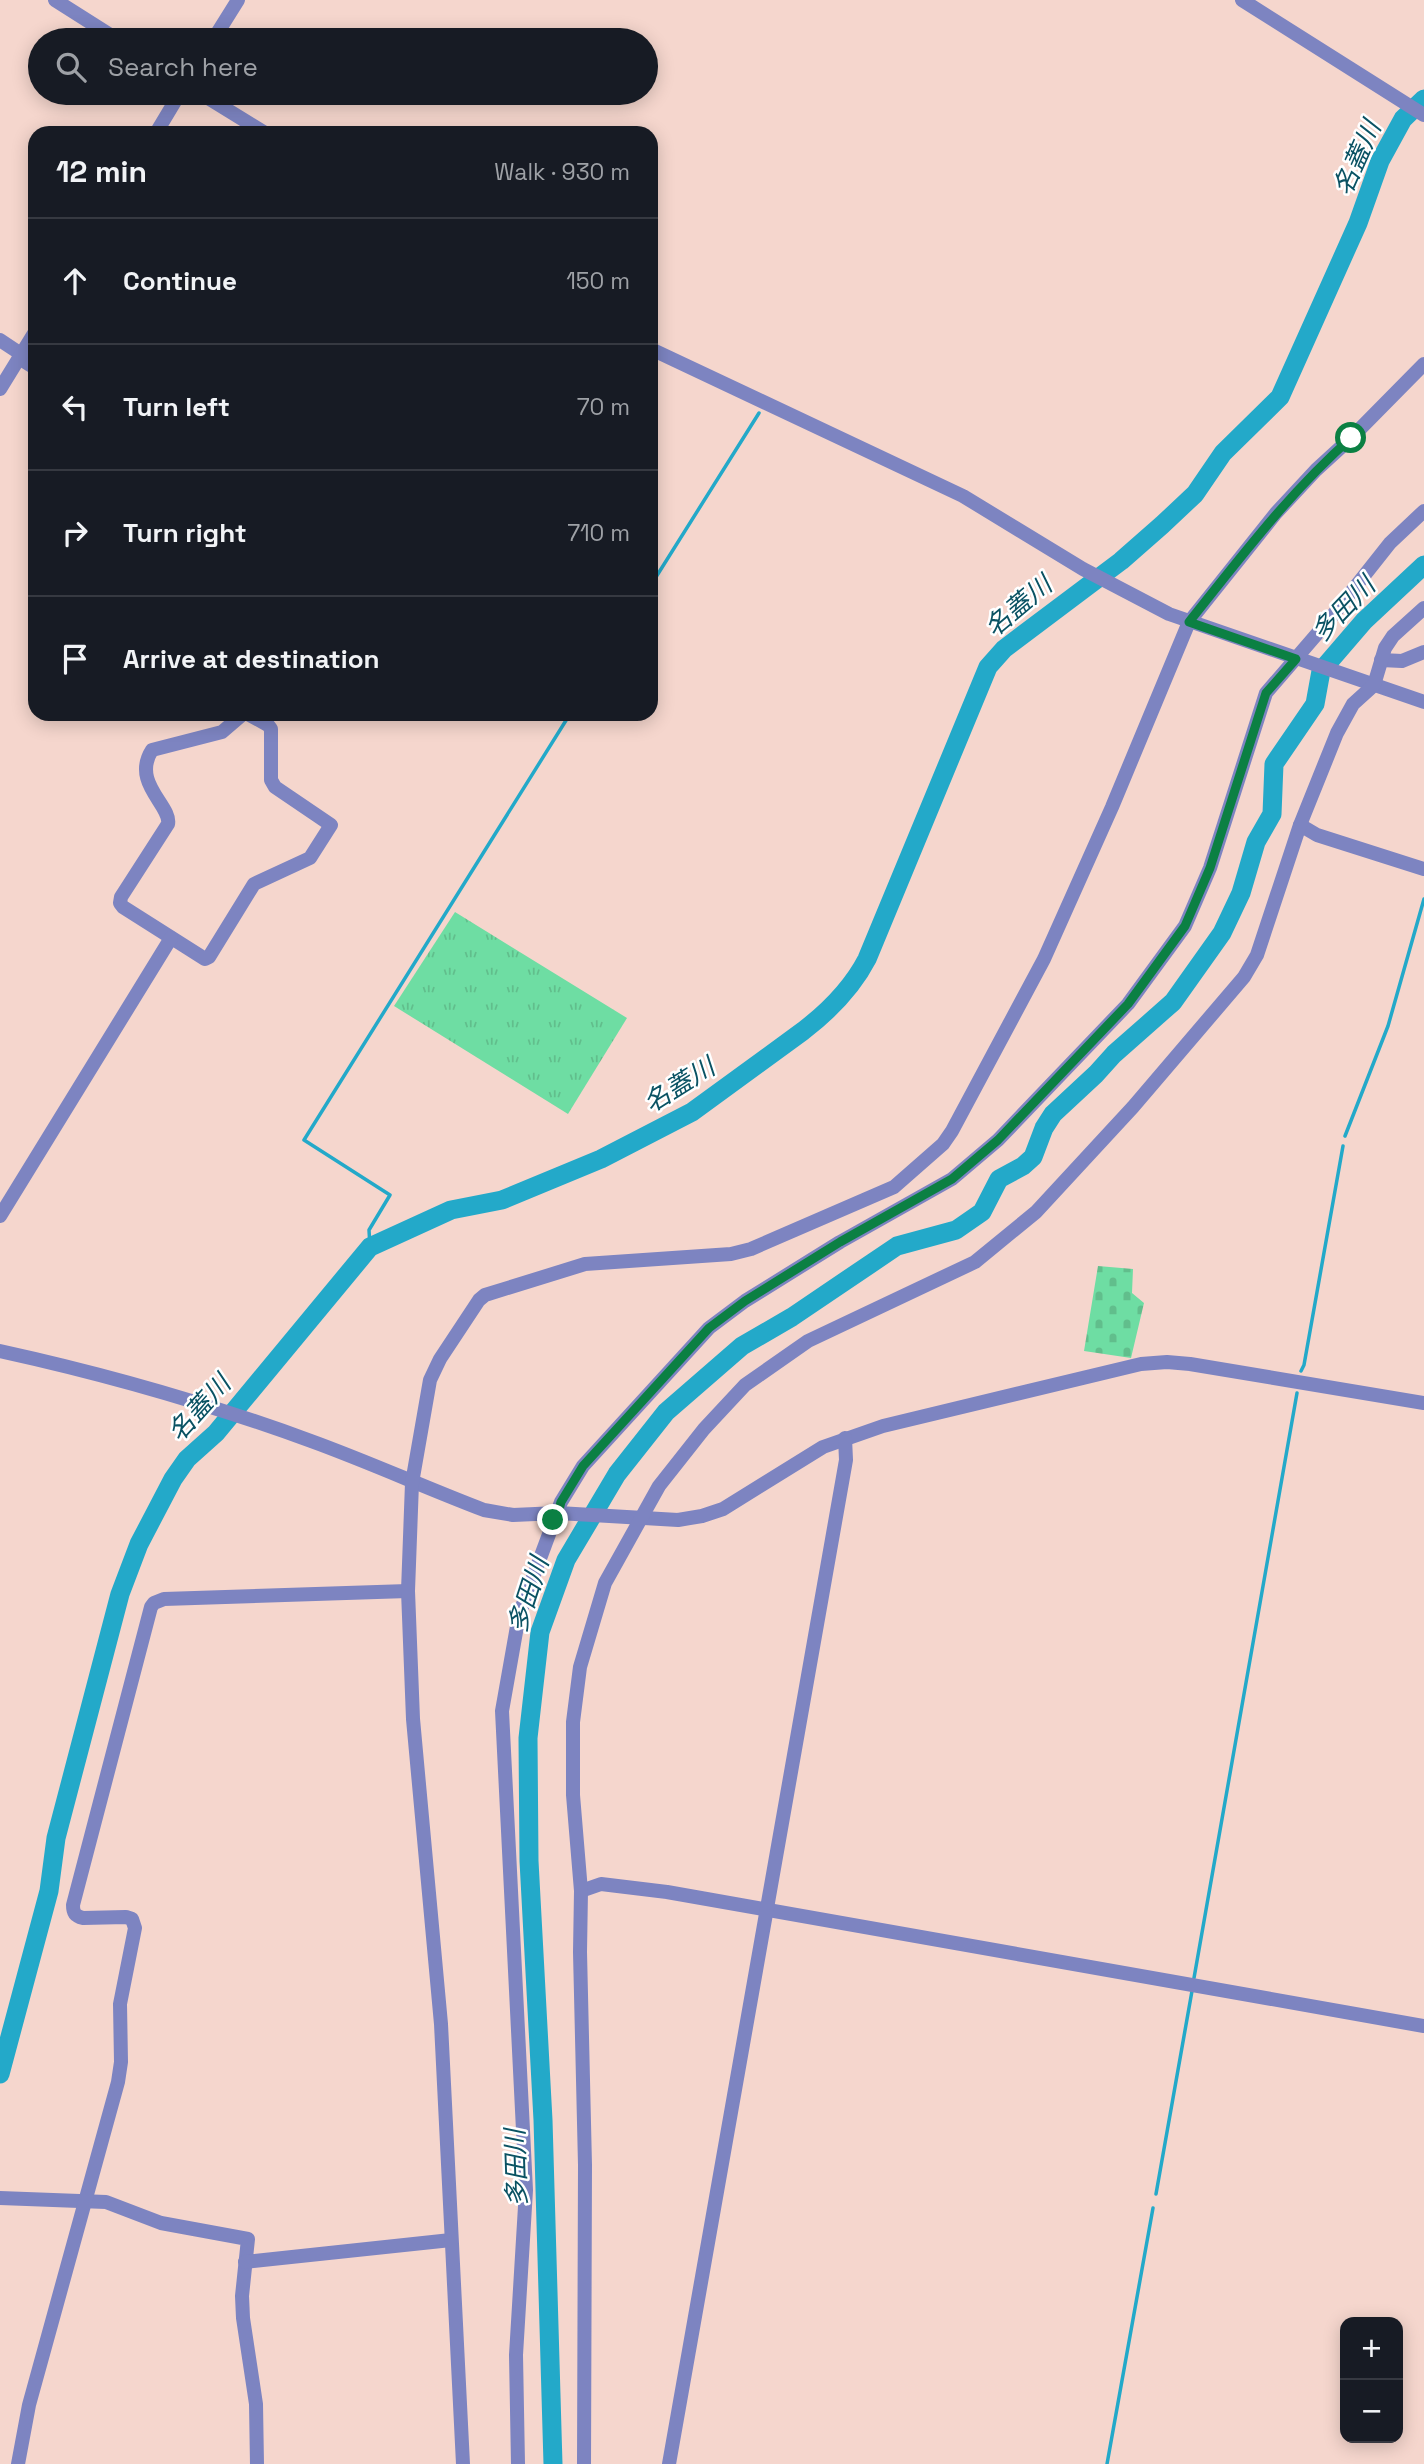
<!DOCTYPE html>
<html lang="en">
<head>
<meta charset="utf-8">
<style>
  body { margin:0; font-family:"Space Grotesk","Noto Sans JP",sans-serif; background:#242831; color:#f1f3f6 }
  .controls { position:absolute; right:21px; bottom:21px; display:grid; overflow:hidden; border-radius:14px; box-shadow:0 4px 18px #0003 }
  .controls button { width:63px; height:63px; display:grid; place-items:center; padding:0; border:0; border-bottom:2px solid #363941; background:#171b24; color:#f1f3f6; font:35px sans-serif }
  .stop { position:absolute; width:21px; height:21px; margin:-16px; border:5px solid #0b8043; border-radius:50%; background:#fff }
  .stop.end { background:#0b8043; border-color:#fff; box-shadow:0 2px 7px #0008 }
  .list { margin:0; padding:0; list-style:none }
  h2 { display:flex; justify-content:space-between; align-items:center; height:91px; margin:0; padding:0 28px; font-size:30px }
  h2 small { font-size:23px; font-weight:400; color:#9ea1a6 }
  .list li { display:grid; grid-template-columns:46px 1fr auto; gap:21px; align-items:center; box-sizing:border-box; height:126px; padding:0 28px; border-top:2px solid #363941 }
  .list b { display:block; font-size:26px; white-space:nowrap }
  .list em { font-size:23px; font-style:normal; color:#9ea1a6 }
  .icon { flex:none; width:38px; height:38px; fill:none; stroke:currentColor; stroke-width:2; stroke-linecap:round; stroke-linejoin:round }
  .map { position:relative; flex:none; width:1424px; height:2464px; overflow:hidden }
  .search { position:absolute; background:#171b24; box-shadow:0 4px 18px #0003; left:28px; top:28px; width:630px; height:77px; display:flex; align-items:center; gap:18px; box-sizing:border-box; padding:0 24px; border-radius:38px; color:#9ea1a6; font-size:26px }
  .panel { position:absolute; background:#171b24; box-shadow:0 4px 18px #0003; left:28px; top:126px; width:630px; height:595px; border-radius:21px }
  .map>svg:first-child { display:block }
  .grass { fill:url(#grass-tufts) }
  .cemetery { fill:url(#cemetery-stones) }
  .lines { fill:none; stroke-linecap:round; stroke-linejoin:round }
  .stream { stroke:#23a9c9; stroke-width:3.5 }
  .river { stroke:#23a9c9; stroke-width:19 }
  .minor { stroke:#7d84c1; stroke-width:14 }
  .route { stroke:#0b8043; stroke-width:9 }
  .labels { text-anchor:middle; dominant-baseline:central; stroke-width:5; stroke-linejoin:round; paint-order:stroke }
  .water-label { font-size:26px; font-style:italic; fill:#0a5263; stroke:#fff }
</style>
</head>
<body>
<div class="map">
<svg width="1424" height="2464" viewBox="0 0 1424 2464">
  <defs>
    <pattern id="grass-tufts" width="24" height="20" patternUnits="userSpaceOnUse" patternTransform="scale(1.75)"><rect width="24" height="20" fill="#6edda3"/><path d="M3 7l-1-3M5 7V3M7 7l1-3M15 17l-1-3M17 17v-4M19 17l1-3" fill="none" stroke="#61be8c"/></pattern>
    <pattern id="cemetery-stones" width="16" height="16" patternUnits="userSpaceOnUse" patternTransform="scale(1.75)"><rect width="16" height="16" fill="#6edda3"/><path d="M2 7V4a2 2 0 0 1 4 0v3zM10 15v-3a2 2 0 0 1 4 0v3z" fill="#61be8c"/></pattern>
  </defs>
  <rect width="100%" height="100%" fill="#f5d6cd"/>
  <!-- grass -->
  <polygon class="grass" points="455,912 627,1018 568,1114 394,1006"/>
  <!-- cemetery -->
  <polygon class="cemetery" points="1098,1266 1133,1269 1132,1293 1144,1303 1131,1358 1084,1351"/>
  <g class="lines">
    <!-- stream -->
    <g class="stream">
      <polyline points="651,585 759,413"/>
      <polyline points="1345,1136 1388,1026 1424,899"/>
      <polyline points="370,1247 369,1230 390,1195 304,1140 570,714"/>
      <polyline points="1301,1371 1304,1365 1343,1146"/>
      <polyline points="1194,1978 1297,1393"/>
      <polyline points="1156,2194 1192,1991"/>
      <polyline points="1107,2464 1153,2208"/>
    </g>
    <!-- river -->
    <g class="river">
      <path d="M0,2074L49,1891L56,1838L120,1594L139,1544L173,1479L187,1459L216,1433L370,1247L451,1210L502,1200L601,1159L692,1112L803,1031C829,1011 852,988 867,959L988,667L1004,649L1121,561L1162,525L1195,494L1223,453L1280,397L1358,223L1380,161L1403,119L1424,99"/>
      <polyline points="553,2464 543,2120 529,1861 528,1738 540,1632 566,1560 617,1474 666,1412 742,1346 792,1317 897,1246 956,1230 982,1212 999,1179 1023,1166 1033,1157 1044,1128 1053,1114 1096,1074 1114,1054 1173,1002 1222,933 1241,893 1256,842 1272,814 1274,764 1315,704 1321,671 1364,621 1424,565"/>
    </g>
    <!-- minor -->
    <g class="minor">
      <polyline points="55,0 118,40"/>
      <polyline points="1242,0 1424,115"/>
      <polyline points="213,40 238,0"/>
      <polyline points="200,93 265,133"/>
      <polyline points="156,133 180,93"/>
      <polyline points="0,340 21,354"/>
      <polyline points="651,349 963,496 1083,569 1169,614 1424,702"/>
      <polyline points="19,358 35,368"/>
      <polyline points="0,389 35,332"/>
      <polyline points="1381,660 1402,661 1424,652"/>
      <path d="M243,714L222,732L152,750C131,783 172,806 168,824L121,897L120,903L123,907L205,959L209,957L254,884L310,858L331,825L275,787L271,780V729L268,725L248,714"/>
      <polyline points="1300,825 1317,835 1424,869"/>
      <polyline points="0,1216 171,938"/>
      <path d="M0,1351C105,1374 210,1404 311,1441C369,1462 426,1488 484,1510L513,1515L558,1513L678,1520L702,1516L723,1509L823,1447L883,1426L1141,1364L1167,1362L1190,1364L1424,1403"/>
      <polyline points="581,1891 601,1884 667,1892 1424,2026"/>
      <polyline points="0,2198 106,2202 161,2223 248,2239 242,2296 243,2318 256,2404 257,2464"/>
      <polyline points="245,2262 451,2240"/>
      <path d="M18,2464L29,2405L118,2082L121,2062L120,2004L135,1928L132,1919L126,1917L83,1918C75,1916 73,1913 73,1905L151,1607L154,1603L164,1599L408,1591"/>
      <polyline points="463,2464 441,2024 413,1719 408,1591 412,1483 430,1380 440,1359 479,1300 485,1295 585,1264 731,1254 751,1249 894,1187 943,1144 952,1131 1044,959 1112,807 1189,622 1276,513 1316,470 1351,438 1424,364"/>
      <polyline points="518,2464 516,2355 526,2190 502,1711 519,1615 561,1502 583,1466 709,1328 745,1301 840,1242 952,1179 998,1140 1128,1004 1185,926 1210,868 1266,693 1329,620 1390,543 1424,511"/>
      <polyline points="584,2464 585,2165 580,1952 581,1891 573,1795 573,1722 580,1667 605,1583 659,1486 704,1429 745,1385 808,1341 975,1262 1036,1212 1133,1107 1244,977 1257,955 1300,825 1337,733 1353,704 1374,685 1385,648 1393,636 1424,608"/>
      <polyline points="669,2464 846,1460 845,1438"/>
    </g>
  </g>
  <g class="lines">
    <!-- route -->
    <path class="route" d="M553,1520L558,1513L561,1502L583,1466L709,1328L745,1301L840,1242L952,1179L998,1140L1128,1004L1185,926L1210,868L1266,693L1296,659L1189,622C1240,558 1289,493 1351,438"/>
  </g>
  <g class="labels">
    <!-- water labels -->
    <g class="water-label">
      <text transform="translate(1357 158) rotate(-66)">名蓋川</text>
      <text transform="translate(1018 606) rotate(-40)">名蓋川</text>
      <text transform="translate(1343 609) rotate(-46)">多田川</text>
      <text transform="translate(679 1085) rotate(-32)">名蓋川</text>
      <text transform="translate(199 1408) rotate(-48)">名蓋川</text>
      <text transform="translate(528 1595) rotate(-72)">多田川</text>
      <text transform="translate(516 2168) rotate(-92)">多田川</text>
    </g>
  </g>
</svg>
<div class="controls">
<button>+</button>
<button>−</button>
</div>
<div class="stop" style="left:1351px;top:438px"></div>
<div class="stop end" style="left:553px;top:1520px"></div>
<div class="search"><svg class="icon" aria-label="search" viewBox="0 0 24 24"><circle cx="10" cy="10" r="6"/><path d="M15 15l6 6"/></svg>Search here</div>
<section class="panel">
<h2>12 min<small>Walk · 930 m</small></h2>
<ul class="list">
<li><svg class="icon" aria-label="ahead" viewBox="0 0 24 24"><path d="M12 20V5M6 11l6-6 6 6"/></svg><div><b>Continue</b></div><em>150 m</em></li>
<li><svg class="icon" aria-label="left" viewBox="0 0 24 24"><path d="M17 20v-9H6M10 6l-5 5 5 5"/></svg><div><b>Turn left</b></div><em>70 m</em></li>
<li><svg class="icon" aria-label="right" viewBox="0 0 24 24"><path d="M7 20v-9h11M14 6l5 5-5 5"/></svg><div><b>Turn right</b></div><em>710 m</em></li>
<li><svg class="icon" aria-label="arrive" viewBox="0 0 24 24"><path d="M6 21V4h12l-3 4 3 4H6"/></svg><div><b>Arrive at destination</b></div></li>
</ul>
</section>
</div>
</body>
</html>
